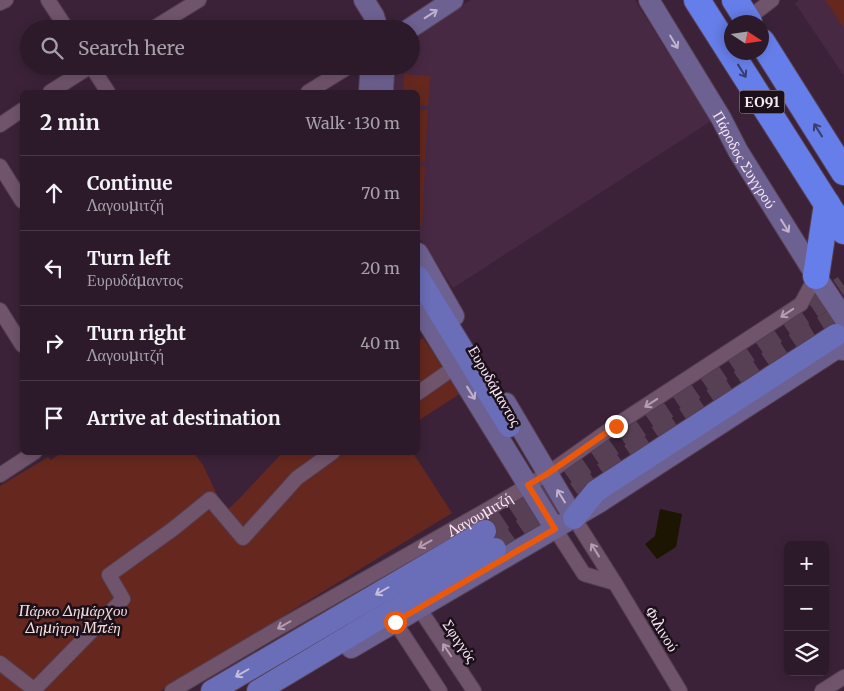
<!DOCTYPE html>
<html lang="en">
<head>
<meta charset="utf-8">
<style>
  body { margin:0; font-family:Merriweather,serif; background:#342332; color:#f1f3f6 }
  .controls { position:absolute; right:15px; bottom:15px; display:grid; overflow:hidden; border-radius:8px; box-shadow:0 2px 12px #0003 }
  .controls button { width:45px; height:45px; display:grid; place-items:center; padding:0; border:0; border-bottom:1px solid #483847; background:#2c1a2a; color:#f1f3f6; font:25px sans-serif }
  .compass { position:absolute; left:724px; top:15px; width:45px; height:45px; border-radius:50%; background:#2c1a2a; box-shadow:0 2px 12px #0003; rotate:102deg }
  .stop { position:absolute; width:15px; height:15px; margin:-11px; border:4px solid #ea580c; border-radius:50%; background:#fff }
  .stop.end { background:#ea580c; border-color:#fff; box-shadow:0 1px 5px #0008 }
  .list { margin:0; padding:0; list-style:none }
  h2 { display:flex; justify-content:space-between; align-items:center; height:65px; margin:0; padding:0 20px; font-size:21px }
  h2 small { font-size:16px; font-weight:400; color:#a6a1a8 }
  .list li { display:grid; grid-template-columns:32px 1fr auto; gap:15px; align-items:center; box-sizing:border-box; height:75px; padding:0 20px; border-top:1px solid #483847 }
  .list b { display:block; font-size:19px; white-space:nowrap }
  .list p { margin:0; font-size:16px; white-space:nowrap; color:#a6a1a8 }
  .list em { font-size:16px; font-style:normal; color:#a6a1a8 }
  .icon { flex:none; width:28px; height:28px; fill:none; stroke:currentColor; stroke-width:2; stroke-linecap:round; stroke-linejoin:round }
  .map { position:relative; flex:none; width:844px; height:691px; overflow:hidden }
  .search { position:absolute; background:#2c1a2a; box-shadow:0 2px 12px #0003; left:20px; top:20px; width:400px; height:55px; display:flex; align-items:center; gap:12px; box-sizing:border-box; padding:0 18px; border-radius:28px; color:#a6a1a8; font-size:19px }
  .panel { position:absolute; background:#2c1a2a; box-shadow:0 2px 12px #0003; left:20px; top:90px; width:400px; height:365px; border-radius:8px }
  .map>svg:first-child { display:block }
  .built { fill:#482944 }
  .green { fill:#66281e }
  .water { fill:#1c1501 }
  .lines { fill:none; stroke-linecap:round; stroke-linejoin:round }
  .primary-tunnel { stroke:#574054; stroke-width:22; stroke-dasharray:22 11; stroke-linecap:butt }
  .street-casing { stroke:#553f52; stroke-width:16 }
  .secondary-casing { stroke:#553f52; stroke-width:22 }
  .primary-casing { stroke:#553f52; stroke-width:24 }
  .highway-casing { stroke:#553f52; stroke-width:28 }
  .street { stroke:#70546c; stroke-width:14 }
  .secondary { stroke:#6d6192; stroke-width:20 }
  .primary { stroke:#6a6db7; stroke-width:22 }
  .highway { stroke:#667ee9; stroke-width:26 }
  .oneway { stroke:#c0b1cd }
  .oneway2 { stroke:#3a3c6d }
  .oneway3 { stroke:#b49eb0 }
  .oneway4 { stroke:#c6bcdf }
  .route { stroke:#ea580c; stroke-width:6 }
  .labels { text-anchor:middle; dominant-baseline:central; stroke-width:5; stroke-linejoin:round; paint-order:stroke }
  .shield { fill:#1c101a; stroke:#b6a6b3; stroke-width:1 }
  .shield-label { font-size:14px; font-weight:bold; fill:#f8e7f5 }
  .street-label { font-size:15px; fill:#f8e7f5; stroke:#1c101a }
  .park-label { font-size:15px; font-style:italic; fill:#f3ddd9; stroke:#1c101a }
</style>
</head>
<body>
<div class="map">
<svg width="844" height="691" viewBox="0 0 844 691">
  <rect width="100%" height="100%" fill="#3b2238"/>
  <!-- built -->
  <g class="built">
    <polygon points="471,0 635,0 711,121 453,288 418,236 418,92 392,92 393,66 411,66 411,38"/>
    <polygon points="799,0 844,0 844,76 795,3"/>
  </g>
  <!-- green -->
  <g class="green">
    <polygon points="825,0 844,0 844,28"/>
    <polygon points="404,74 430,76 428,106 418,105 418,92 403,92"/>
    <polygon points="418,110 428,110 425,162 418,162"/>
    <polygon points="418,166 425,166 422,226 418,227"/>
    <polygon points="423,338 461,393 418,421 418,341"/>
    <polygon points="63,452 194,453 203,465 225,512 238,500 282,453 413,453 452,513 160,691 0,691 0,486 48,457 51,460"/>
  </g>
  <!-- water -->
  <polygon class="water" points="660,509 682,514 676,547 657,559 645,544 655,536"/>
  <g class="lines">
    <!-- primary-tunnel -->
    <g class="primary-tunnel">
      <polyline points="485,531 554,485 844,286"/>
      <polyline points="495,549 633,453 801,340 844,314"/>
    </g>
    <defs>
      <g id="street">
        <polyline points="48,0 67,29"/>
        <polyline points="0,3 6,0"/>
        <polyline points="747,19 772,0"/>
        <polyline points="152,29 199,0"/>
        <polyline points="91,66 108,92"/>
        <polyline points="50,92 91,66"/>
        <polyline points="308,92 350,66"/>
        <polyline points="0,125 22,110"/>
        <polyline points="0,166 22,201"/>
        <polyline points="0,310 22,345"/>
        <polyline points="418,393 455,367"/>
        <polyline points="0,475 35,452"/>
        <polyline points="574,518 615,583 680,691"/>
        <polyline points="555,529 584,574 615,583"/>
        <polyline points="419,608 474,691"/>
        <polyline points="395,622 440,691"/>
        <polyline points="0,663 36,691"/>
        <polyline points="34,690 123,599 109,575 173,529 210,499 243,538 297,478 333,452"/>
        <path id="s1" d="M172,691L277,629L490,508L547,474L616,425L801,304L816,276"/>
        <polyline points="822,691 844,677"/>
      </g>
      <g id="secondary">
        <polyline points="364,0 374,16 378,29"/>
        <path id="s2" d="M649,0L721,118L738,151L816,276L844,318"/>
        <polyline points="409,29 453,0"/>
        <polyline points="369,92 370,75 374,66"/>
        <polyline points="383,92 384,74 383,66"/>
        <polyline points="418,253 454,316"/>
        <polyline points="418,307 555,529"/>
        <polyline points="506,403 574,518"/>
        <polyline points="351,648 600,502 836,349 844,350"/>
      </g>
      <g id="primary">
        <polyline points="418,277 509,426"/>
        <polyline points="574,518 596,491 836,335"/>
        <polyline points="212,691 485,531"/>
        <polyline points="258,691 495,549"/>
      </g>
      <g id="highway">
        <polyline points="697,0 844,231"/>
        <polyline points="735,0 749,22"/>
        <polyline points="762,42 844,172"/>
        <polyline points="816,276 827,204"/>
      </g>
    </defs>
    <!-- street casing -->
    <use href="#street" class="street-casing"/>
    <!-- secondary casing -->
    <use href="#secondary" class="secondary-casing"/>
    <!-- primary casing -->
    <use href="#primary" class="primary-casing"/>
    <!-- highway casing -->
    <use href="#highway" class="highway-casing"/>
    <!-- street -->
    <use href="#street" class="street"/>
    <!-- secondary -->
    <use href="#secondary" class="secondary"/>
    <!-- primary -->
    <use href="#primary" class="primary"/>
    <!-- highway -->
    <use href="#highway" class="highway"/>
  </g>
  <!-- one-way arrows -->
  <defs><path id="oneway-shaft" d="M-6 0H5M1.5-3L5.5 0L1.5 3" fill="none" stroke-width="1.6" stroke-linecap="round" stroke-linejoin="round" transform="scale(1.25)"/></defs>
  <g class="oneway">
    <use href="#oneway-shaft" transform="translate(431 14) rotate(-33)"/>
    <use href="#oneway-shaft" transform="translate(674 42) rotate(59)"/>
    <use href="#oneway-shaft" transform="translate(785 226) rotate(58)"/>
    <use href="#oneway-shaft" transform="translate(471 393) rotate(58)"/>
    <use href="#oneway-shaft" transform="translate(561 496) rotate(-122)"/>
  </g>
  <g class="oneway2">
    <use href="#oneway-shaft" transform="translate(742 71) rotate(58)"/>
    <use href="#oneway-shaft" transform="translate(818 130) rotate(-122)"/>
  </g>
  <g class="oneway3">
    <use href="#oneway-shaft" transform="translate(787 313) rotate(147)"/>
    <use href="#oneway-shaft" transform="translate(651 403) rotate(147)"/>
    <use href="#oneway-shaft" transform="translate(425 544) rotate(151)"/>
    <use href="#oneway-shaft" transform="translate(595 550) rotate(-122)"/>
    <use href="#oneway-shaft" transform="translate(284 625) rotate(150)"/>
    <use href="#oneway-shaft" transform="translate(447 650) rotate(-124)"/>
  </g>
  <g class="oneway4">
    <use href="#oneway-shaft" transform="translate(382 591) rotate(150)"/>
    <use href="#oneway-shaft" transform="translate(242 673) rotate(150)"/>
  </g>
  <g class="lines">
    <!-- route -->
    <polyline class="route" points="395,622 555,529 528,485 547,474 616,426"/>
  </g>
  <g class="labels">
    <!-- shield labels -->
    <rect class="shield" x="739.5" y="90.5" width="45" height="23" rx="4"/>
    <g class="shield-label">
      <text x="762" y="102">ΕΟ91</text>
    </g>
    <!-- street labels -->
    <g class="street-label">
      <text stroke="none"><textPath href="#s2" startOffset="186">Πάροδος Συγγρού</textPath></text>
      <text transform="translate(495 386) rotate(60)">Ευρυδάμαντος</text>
      <text stroke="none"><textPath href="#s1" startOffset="355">Λαγουμιτζή</textPath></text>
      <text transform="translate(662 629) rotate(59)">Φιλινού</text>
      <text transform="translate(460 641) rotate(56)">Σφιγγός</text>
    </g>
    <!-- park labels -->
    <g class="park-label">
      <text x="73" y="610">Πάρκο Δημάρχου<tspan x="73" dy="17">Δημήτρη Μπέη</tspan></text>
    </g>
  </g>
</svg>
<div class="controls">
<button>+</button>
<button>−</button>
<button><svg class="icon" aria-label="layers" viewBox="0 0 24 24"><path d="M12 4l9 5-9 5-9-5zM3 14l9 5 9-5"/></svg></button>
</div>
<svg class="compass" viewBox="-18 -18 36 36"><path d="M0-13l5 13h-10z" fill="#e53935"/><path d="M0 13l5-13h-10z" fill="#a6a1a8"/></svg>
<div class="stop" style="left:395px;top:622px"></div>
<div class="stop end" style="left:616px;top:426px"></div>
<div class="search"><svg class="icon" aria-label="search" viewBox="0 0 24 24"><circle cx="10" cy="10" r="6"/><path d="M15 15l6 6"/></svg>Search here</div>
<section class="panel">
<h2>2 min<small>Walk · 130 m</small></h2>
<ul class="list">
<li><svg class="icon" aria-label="ahead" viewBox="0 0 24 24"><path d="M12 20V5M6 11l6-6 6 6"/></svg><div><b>Continue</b><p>Λαγουμιτζή</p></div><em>70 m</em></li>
<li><svg class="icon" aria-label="left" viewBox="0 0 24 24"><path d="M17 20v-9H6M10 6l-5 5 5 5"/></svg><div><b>Turn left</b><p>Ευρυδάμαντος</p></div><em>20 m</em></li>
<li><svg class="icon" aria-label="right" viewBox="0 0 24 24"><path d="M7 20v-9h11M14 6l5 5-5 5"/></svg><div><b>Turn right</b><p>Λαγουμιτζή</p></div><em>40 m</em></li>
<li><svg class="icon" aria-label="arrive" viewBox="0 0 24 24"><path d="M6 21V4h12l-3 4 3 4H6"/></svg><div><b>Arrive at destination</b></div></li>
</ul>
</section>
</div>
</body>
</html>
